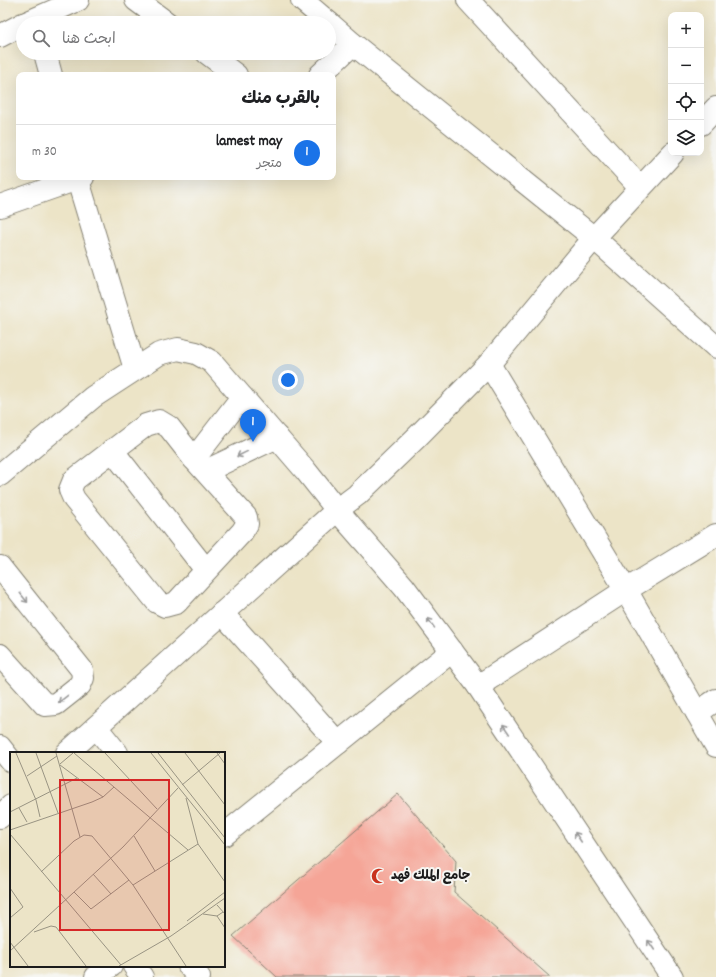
<!DOCTYPE html>
<html lang="ar">
<head>
<meta charset="utf-8">
<style>
  body { margin:0; font-family:Dekko,"Playpen Sans Arabic",sans-serif; background:#f6f6f6; color:#202124; direction:rtl }
  .controls { position:absolute; right:12px; top:12px; display:grid; overflow:hidden; border-radius:8px; box-shadow:0 4px 16px #0002 }
  .controls button { width:36px; height:36px; display:grid; place-items:center; padding:0; border:0; border-bottom:1px solid #e0e0e0; background:#fff; color:#202124; font:20px sans-serif }
  .you { position:absolute; left:288px; top:380px; width:14px; height:14px; margin:-10px; border:3px solid #fff; border-radius:50%; background:#1a73e8; box-shadow:0 0 0 6px #1a73e833 }
  .badge { display:grid; place-items:center; width:26px; height:26px; border-radius:50%; background:#1a73e8; color:#fff; font-size:13px; font-weight:700 }
  .pin { position:absolute; translate:-50% -33px; filter:drop-shadow(0 1px 2px #0008) }
  .pin::after { content:''; position:absolute; top:21px; width:14px; height:12px; background:inherit; clip-path:polygon(0 0,100% 0,50% 100%) }
  .list { margin:0; padding:0; list-style:none }
  h2 { display:flex; justify-content:space-between; align-items:center; height:52px; margin:0; padding:0 16px; font-size:17px }
  h2 small { font-size:13px; font-weight:400; color:#757577 }
  .list li { display:grid; grid-template-columns:26px 1fr auto; gap:12px; align-items:center; box-sizing:border-box; height:56px; padding:0 16px; border-top:1px solid #e0e0e0 }
  .list b { display:block; font-size:15px; white-space:nowrap }
  .list p { margin:0; font-size:13px; white-space:nowrap; color:#757577 }
  .list em { font-size:13px; font-style:normal; color:#757577 }
  .icon { flex:none; width:22px; height:22px; fill:none; stroke:currentColor; stroke-width:2; stroke-linecap:round; stroke-linejoin:round }
  .map { position:relative; flex:none; width:716px; height:977px; overflow:hidden; direction:ltr }
  .search { position:absolute; background:#fff; box-shadow:0 4px 16px #0002; left:16px; top:16px; width:320px; height:44px; display:flex; align-items:center; gap:10px; box-sizing:border-box; padding:0 14px; border-radius:22px; color:#757577; font-size:15px }
  .panel { position:absolute; background:#fff; box-shadow:0 4px 16px #0002; left:16px; top:72px; width:320px; height:108px; border-radius:8px; direction:rtl }
  .map>svg:first-child { display:block }
  .building { fill:#f5a597 }
  .lines { fill:none; stroke-linecap:round; stroke-linejoin:round }
  .minor-casing { stroke:#848072; stroke-width:24 }
  .minor { stroke:#fff; stroke-width:22 }
  .oneway { stroke:#999 }
  .labels { text-anchor:middle; dominant-baseline:central; stroke-width:4; stroke-linejoin:round; paint-order:stroke }
  .poi-label { font-size:13px; font-weight:bold; fill:#1c1c1c; stroke:#f6f6f2; text-anchor:start }
  .inset-road { fill:none; stroke:#999483; stroke-width:1 }
  .view { fill:#d62828; fill-opacity:0.15; stroke:#d62828; stroke-width:2 }
  .inset-edge { fill:none; stroke:#1c1c1c; stroke-width:2 }
</style>
</head>
<body>
<div class="map">
<svg width="716" height="977" viewBox="0 0 716 977">
  <rect width="100%" height="100%" fill="#f6f6f2"/>
  <filter id="ink" filterUnits="userSpaceOnUse"><feTurbulence type="fractalNoise" baseFrequency=".025" numOctaves="2"/><feDisplacementMap in="SourceGraphic" scale="8" xChannelSelector="R" yChannelSelector="G"/><feConvolveMatrix kernelMatrix="1 2 1 2 8 2 1 2 1" color-interpolation-filters="sRGB"/></filter>
  <filter id="wash" filterUnits="userSpaceOnUse"><feTurbulence type="fractalNoise" baseFrequency=".012" numOctaves="4" result="noise"/><feDisplacementMap in="SourceGraphic" scale="16" xChannelSelector="R" yChannelSelector="G"/><feGaussianBlur stdDeviation="0.9" result="paint"/><feColorMatrix in="noise" values="0 0 0 0 0 0 0 0 0 0 0 0 0 0 0 0 0 1.4 0 .05"/><feComposite in="paint" operator="in"/></filter>
  <g filter="url(#wash)">
    <rect width="100%" height="100%" fill="#ece4c7"/>
    <g id="blocks">
      <!-- building -->
      <polygon class="building" points="398,794 456,861 454,892 550,977 277,977 233,936"/>
    </g>
  </g>
  <g filter="url(#ink)">
    <use href="#blocks" fill-opacity="0" stroke="#848072" stroke-width="1"/>
    <g class="lines">
      <defs>
        <g id="minor">
          <polyline points="136,0 167,23"/>
          <polyline points="302,0 329,23"/>
          <polyline points="468,0 640,187"/>
          <polyline points="26,23 78,0"/>
          <polyline points="329,23 353,44 594,238 716,347"/>
          <polyline points="0,36 23,24"/>
          <polyline points="45,53 51,75"/>
          <polyline points="207,53 236,75"/>
          <polyline points="320,75 353,44"/>
          <polyline points="701,124 716,108"/>
          <polyline points="77,177 135,369"/>
          <polyline points="0,206 83,177"/>
          <polyline points="489,364 626,590 716,746"/>
          <polygon points="159,421 169,427 194,459 246,517 247,524 242,532 176,603 165,606 157,602 74,499 70,490 74,480 146,425"/>
          <polyline points="112,450 206,570"/>
          <polyline points="194,459 242,397"/>
          <polyline points="206,471 277,437"/>
          <polyline points="0,475 93,397 159,354 178,349 196,353 212,362 306,471 337,510 404,587 478,686 672,977"/>
          <polyline points="0,567 82,670 83,678 80,685 56,704 45,705 0,655"/>
          <polyline points="222,613 338,743"/>
          <polyline points="478,686 626,590 716,535"/>
          <polyline points="697,713 716,700"/>
          <polyline points="96,727 117,753"/>
          <polyline points="0,747 11,761"/>
          <polyline points="67,753 337,510 357,495 416,438 489,364 594,238 673,153"/>
          <polyline points="0,817 11,806"/>
          <polyline points="224,835 452,651"/>
          <polyline points="134,966 142,977"/>
          <polyline points="189,966 199,977"/>
          <polyline points="96,977 111,966"/>
        </g>
      </defs>
      <!-- minor casing -->
      <use href="#minor" class="minor-casing"/>
      <!-- minor -->
      <use href="#minor" class="minor"/>
    </g>
    <!-- one-way arrows -->
    <defs><path id="oneway-shaft" d="M-6 0H5M1.5-3L5.5 0L1.5 3" fill="none" stroke-width="1.6" stroke-linecap="round" stroke-linejoin="round"/></defs>
    <g class="oneway">
      <use href="#oneway-shaft" transform="translate(242 454) rotate(154)"/>
      <use href="#oneway-shaft" transform="translate(24 598) rotate(51)"/>
      <use href="#oneway-shaft" transform="translate(431 623) rotate(-126)"/>
      <use href="#oneway-shaft" transform="translate(63 699) rotate(142)"/>
      <use href="#oneway-shaft" transform="translate(506 729) rotate(-124)"/>
      <use href="#oneway-shaft" transform="translate(578 837) rotate(-124)"/>
      <use href="#oneway-shaft" transform="translate(651 945) rotate(-124)"/>
    </g>
  </g>
  <!-- icons -->
  <defs>
    <symbol id="mosque-bare" viewBox="-9 -9 18 18"><path d="M3.5-4.9A6 6 0 1 0 3.5 4.9A5 5 0 1 1 3.5-4.9Z" fill="#c8321e" stroke="#f6f6f2" stroke-width="2.5" paint-order="stroke"/></symbol>
  </defs>
  <g fill-rule="evenodd">
    <use href="#mosque-bare" x="368" y="865" width="22" height="22"/>
  </g>
  <g class="labels">
    <!-- poi labels -->
    <g class="poi-label">
      <text x="391" y="876">جامع الملك فهد</text>
    </g>
  </g>
  <!-- overview -->
  <g transform="translate(10 752)">
    <rect width="215" height="215" fill="#ece4c7"/>
    <path class="inset-road" d="M6,1L26,48L30,65M26,1L48,61M46,1L70,85M64,1L178,98M95,1L147,57M141,1L215,93M148,1L215,86M175,1L215,53M207,1L215,12M50,12L63,1M50,13L93,45M17,24L47,4M172,33L210,1M176,46L188,92L215,130M9,56L17,70M0,60L67,26M0,78L82,50L93,45L104,35M0,82L111,213M124,84L145,119M31,120L64,89L74,83L82,84L123,133L176,214M83,122L101,142M123,133L188,92M0,136L13,155L0,166M64,140L81,157L119,128M207,153L215,162M213,160L207,164L215,176M193,162L207,164M177,169L215,140M24,180L41,174L46,175L76,214M0,190L18,214M0,199L113,95L168,36M109,214L161,184L215,146"/>
    <path class="view" d="M50,28H159V178H50Z"/>
    <rect width="215" height="215" class="inset-edge"/>
  </g>
</svg>
<div class="controls">
<button>+</button>
<button>−</button>
<button><svg class="icon" aria-label="locate" viewBox="0 0 24 24"><circle cx="12" cy="12" r="6"/><path d="M12 2v4M12 18v4M2 12h4M18 12h4"/></svg></button>
<button><svg class="icon" aria-label="layers" viewBox="0 0 24 24"><path d="M12 4l9 5-9 5-9-5zM3 14l9 5 9-5"/></svg></button>
</div>
<div class="you"></div>
<div class="pin badge" style="left:253px;top:442px">1</div>
<div class="search"><svg class="icon" aria-label="search" viewBox="0 0 24 24"><circle cx="10" cy="10" r="6"/><path d="M15 15l6 6"/></svg>ابحث هنا</div>
<section class="panel">
<h2>بالقرب منك<small></small></h2>
<ul class="list">
<li><span class="badge">1</span><div><b>lamest may</b><p>متجر</p></div><em>30 m</em></li>
</ul>
</section>
</div>
</body>
</html>
